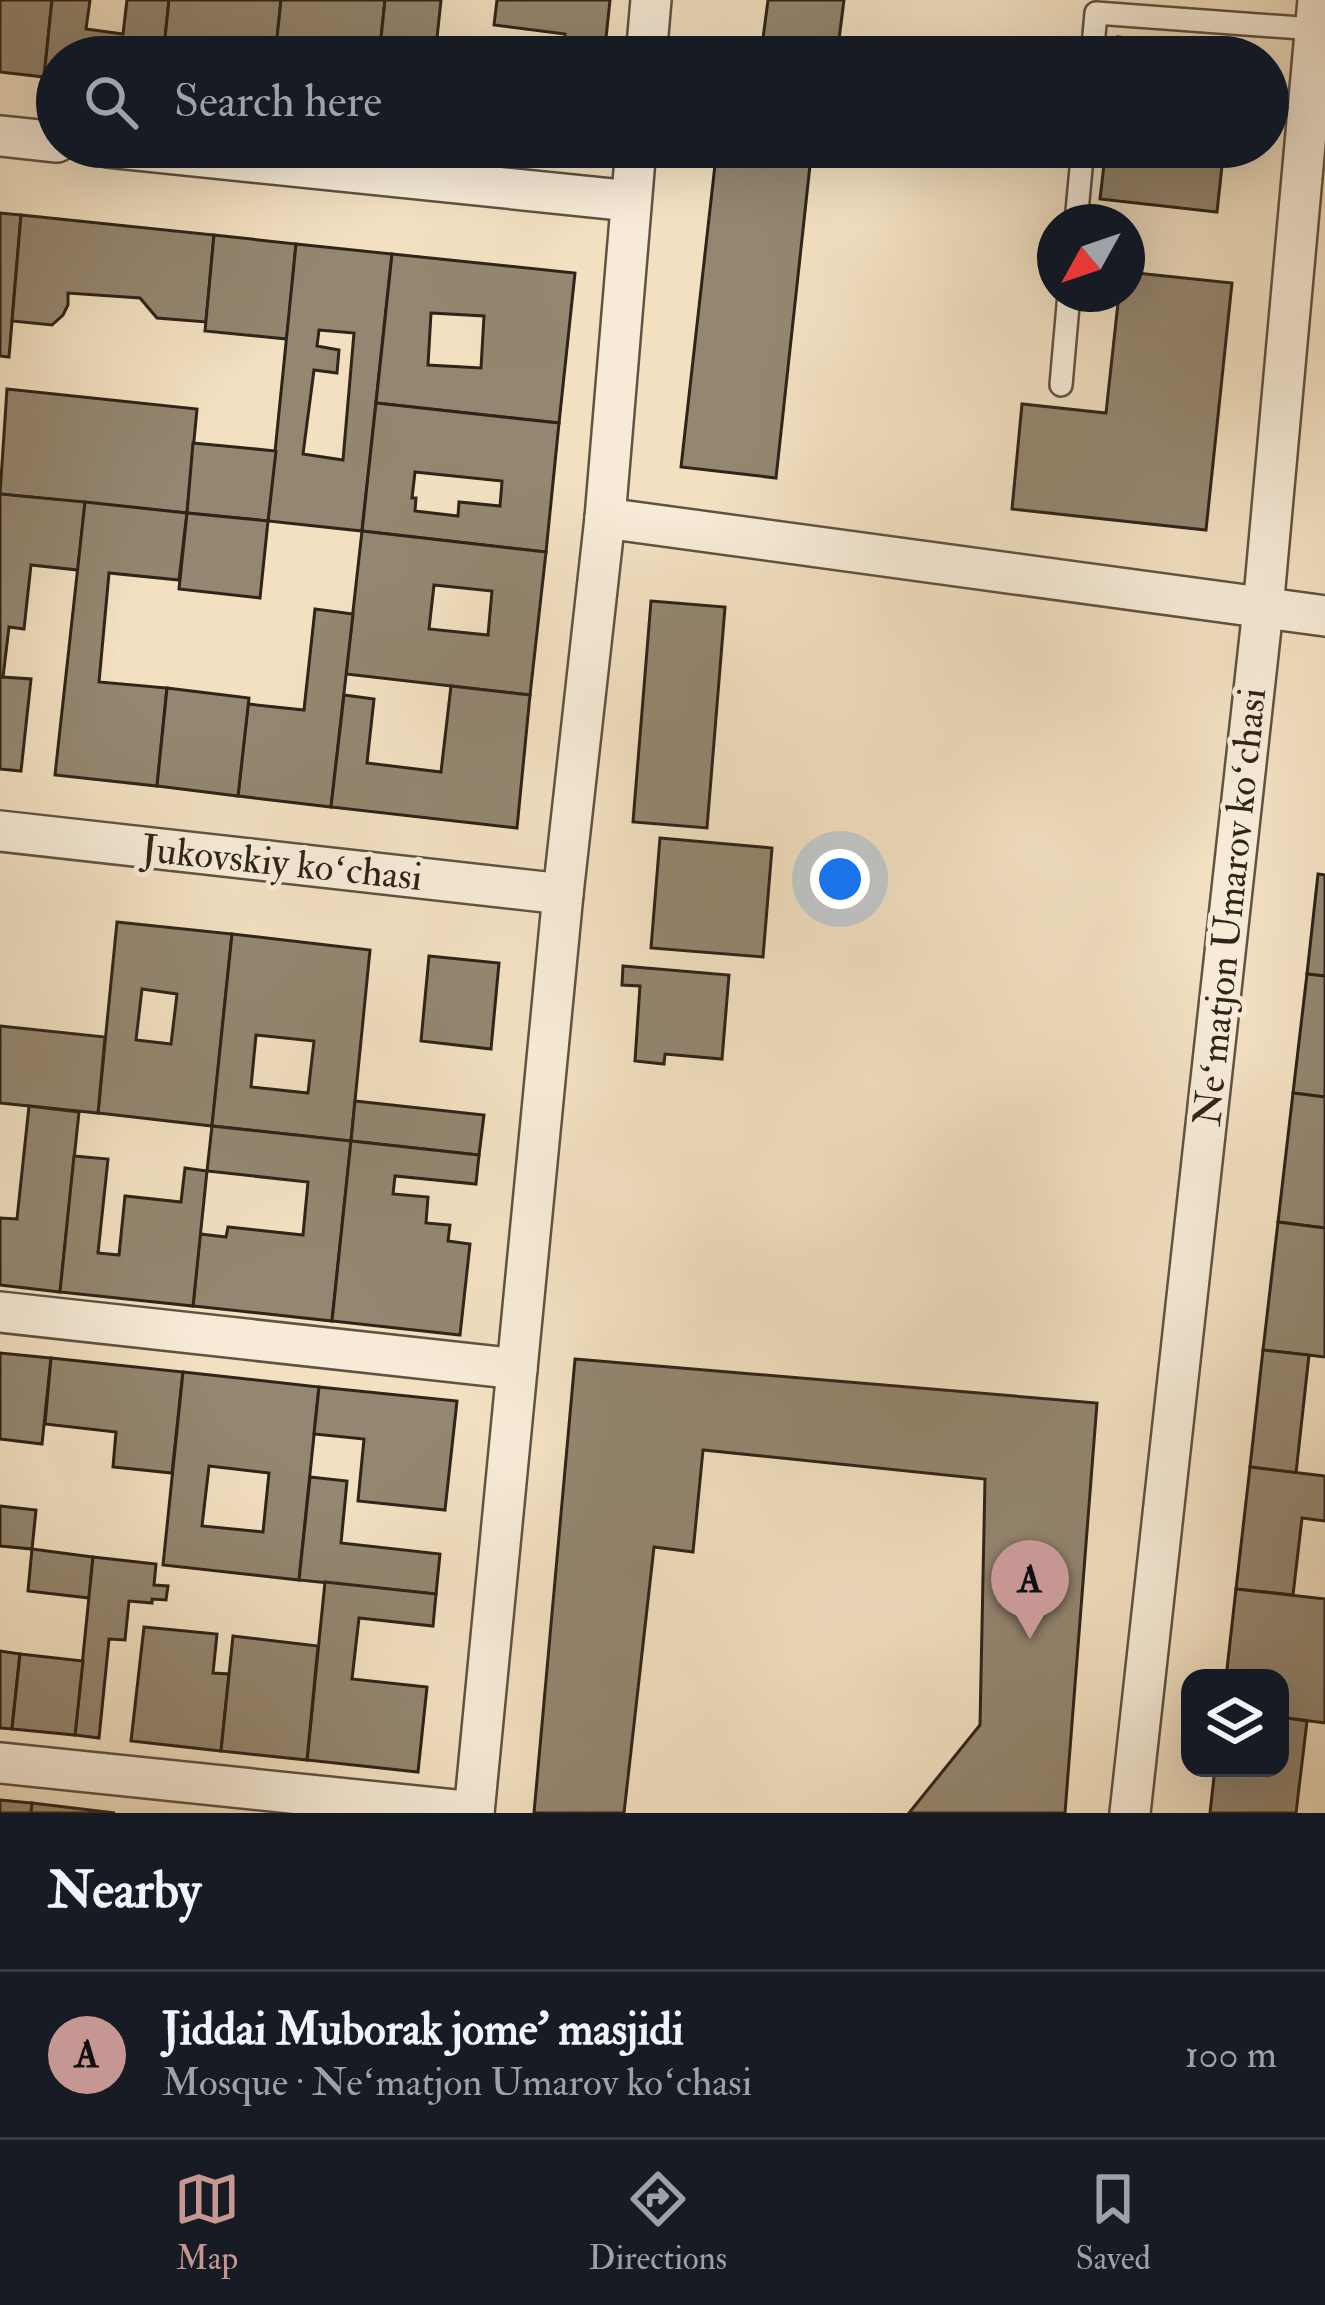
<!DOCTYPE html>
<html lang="en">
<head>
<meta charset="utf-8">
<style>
  body { margin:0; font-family:"IM FELL Double Pica",serif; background:#20242c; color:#f1f3f6 }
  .controls { position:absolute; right:36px; bottom:36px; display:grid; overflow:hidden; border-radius:24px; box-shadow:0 12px 48px #0002 }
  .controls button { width:108px; height:108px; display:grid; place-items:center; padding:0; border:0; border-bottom:3px solid #363941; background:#171b24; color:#f1f3f6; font:60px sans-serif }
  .compass { position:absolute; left:1037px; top:204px; width:108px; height:108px; border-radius:50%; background:#171b24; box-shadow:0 12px 48px #0002; rotate:230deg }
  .you { position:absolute; left:840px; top:879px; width:42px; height:42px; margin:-30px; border:9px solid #fff; border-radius:50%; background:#1a73e8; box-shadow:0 0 0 18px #1a73e833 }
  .badge { display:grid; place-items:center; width:78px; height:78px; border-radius:50%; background:#c59692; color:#111; font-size:39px; font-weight:700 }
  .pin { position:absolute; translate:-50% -99px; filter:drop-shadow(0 3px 6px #0008) }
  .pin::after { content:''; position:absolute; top:63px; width:42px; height:36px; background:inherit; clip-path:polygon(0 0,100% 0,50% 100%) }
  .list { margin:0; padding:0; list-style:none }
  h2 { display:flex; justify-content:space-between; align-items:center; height:156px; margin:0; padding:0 48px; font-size:51px }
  h2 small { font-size:39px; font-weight:400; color:#9ea1a6 }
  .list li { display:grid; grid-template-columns:78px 1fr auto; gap:36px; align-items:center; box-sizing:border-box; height:168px; padding:0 48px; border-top:3px solid #363941 }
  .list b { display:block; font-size:45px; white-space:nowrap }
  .list p { margin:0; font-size:39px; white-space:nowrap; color:#9ea1a6 }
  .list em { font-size:39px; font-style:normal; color:#9ea1a6 }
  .icon { flex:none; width:66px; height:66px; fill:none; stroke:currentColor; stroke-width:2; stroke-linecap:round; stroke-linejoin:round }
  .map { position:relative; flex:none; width:1325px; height:1813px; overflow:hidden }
  .search { position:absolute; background:#171b24; box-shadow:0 12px 48px #0002; left:36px; right:36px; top:36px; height:132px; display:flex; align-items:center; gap:30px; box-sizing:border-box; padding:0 42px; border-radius:66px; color:#9ea1a6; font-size:45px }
  .sheet { height:324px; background:#171b24 }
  nav { display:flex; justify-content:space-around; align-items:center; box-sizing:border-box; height:168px; border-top:3px solid #363941; background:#171b24; font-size:33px; color:#9ea1a6 }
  nav a { display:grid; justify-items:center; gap:6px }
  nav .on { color:#c59692 }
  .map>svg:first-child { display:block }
  .building { fill:#948670; stroke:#2e2419; stroke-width:3; fill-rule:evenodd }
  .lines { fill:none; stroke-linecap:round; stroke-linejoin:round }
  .service-casing { stroke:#5f5343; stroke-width:26 }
  .minor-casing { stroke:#5f5343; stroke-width:44 }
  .service { stroke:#f7ebd7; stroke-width:21 }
  .minor { stroke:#f7ebd7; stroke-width:39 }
  .labels { text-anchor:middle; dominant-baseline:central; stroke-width:10; stroke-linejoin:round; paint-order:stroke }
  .street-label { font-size:39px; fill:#2e2419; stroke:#f7ebd7 }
</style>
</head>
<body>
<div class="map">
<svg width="1325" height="1813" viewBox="0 0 1325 1813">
  <rect width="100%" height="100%" fill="#f2e0c1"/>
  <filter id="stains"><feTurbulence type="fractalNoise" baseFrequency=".00167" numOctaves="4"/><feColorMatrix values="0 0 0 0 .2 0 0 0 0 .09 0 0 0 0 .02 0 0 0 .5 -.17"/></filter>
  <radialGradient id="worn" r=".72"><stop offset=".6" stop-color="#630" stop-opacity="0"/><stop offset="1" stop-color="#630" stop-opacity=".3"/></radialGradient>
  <!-- building -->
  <g class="building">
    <polygon points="0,0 52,0 44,77 0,72"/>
    <polygon points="52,0 90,0 86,29 123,34 127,0 169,0 163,57 57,57 57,78 44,77"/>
    <polygon points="169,0 281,0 275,57 163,57"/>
    <polygon points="281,0 385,0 379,57 275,57"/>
    <polygon points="385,0 441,0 435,57 379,57"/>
    <polygon points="497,0 610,0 604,57 563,57 565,34 494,25"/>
    <polygon points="768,0 844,0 837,55 762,46"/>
    <polygon points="1118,37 1234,50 1234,57 1116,57"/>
    <polygon points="717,147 812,147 776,478 681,467"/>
    <polygon points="1106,147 1224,147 1217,212 1100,199"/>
    <polygon points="0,213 21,215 9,357 0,356"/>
    <polygon points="21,215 214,235 206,322 157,318 140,298 68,293 68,305 63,315 52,325 12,321"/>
    <polygon points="214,235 296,244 287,339 205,331"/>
    <path d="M296,244L392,254L362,531L268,521ZM319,330L354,333L343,460L303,454L314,370L337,373L339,350L317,346Z"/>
    <path d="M392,254L575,273L559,423L376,403ZM431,313L484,316L481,368L428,365Z"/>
    <polygon points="1127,272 1232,283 1206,530 1012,509 1022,404 1106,413 1119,294 1127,294"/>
    <polygon points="7,389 197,409 187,513 0,494"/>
    <path d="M376,403L559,423L546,552L362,531ZM415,472L502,481L500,506L459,502L458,516L415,511L416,498H412Z"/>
    <polygon points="193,443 276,451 268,521 187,513"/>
    <polygon points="0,494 85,502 78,570 31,565 24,629 9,627 3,677 31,679 21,771 0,769"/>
    <polygon points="85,502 187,513 179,580 109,573 99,682 167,688 157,786 55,775"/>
    <polygon points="187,513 268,521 260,598 179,589"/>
    <path d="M362,531L546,552L530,695L346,674ZM434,585L492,591L488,635L429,629Z"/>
    <polygon points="651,601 725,607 707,828 633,822"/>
    <polygon points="315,609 353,614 331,807 238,796 248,704 304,710"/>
    <polygon points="451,686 530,695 517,828 331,807 344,695 374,699 367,763 441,772"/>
    <polygon points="167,688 249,698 238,796 157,786"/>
    <polygon points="660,838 772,848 763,957 651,948"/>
    <polygon points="1318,874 1325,875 1325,976 1307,974"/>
    <path d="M117,922L232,934L212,1126L98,1113ZM142,989L177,994L171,1044L136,1040Z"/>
    <path d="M232,934L370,950L351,1141L212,1126ZM256,1035L314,1041L308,1093L251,1087Z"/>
    <polygon points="429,956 499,963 491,1049 421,1041"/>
    <polygon points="623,966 729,975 722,1059 665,1054 664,1064 635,1061 640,986 622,985"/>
    <polygon points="1307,974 1325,976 1325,1097 1293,1093"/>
    <polygon points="0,1026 105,1037 98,1113 0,1103"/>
    <polygon points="1293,1093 1325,1097 1325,1228 1278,1222"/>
    <polygon points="355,1101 484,1115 479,1155 351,1141"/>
    <polygon points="29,1106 79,1112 60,1292 0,1285 0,1218 17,1219"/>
    <polygon points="212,1126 351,1141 332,1321 193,1306 200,1234 226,1237 228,1227 303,1235 308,1182 207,1171"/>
    <polygon points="351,1141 479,1155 476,1184 395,1176 393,1194 428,1197 426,1223 450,1225 448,1241 470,1244 460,1335 332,1321"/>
    <polygon points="74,1156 108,1159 98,1253 119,1255 125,1196 181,1202 185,1168 207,1171 193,1306 60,1292"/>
    <polygon points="1278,1222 1325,1228 1325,1357 1263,1350"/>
    <polygon points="1263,1350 1309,1355 1296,1473 1250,1467"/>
    <polygon points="0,1353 51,1358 42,1444 0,1439"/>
    <polygon points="51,1358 183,1372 172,1473 113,1467 116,1432 45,1424"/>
    <polygon points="575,1359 1097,1403 1065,1813 909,1813 980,1725 985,1479 703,1450 693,1552 654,1547 624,1813 534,1813"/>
    <path d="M183,1372L319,1387L299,1580L163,1565ZM209,1466L269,1473L263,1532L202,1526Z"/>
    <polygon points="319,1387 457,1401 445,1510 358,1501 364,1439 314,1434"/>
    <polygon points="1250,1467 1325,1476 1325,1521 1302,1518 1293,1595 1236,1589"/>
    <polygon points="310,1477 347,1481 341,1543 440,1554 436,1594 299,1580"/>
    <polygon points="0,1506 36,1510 32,1549 0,1546"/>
    <polygon points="32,1549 93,1557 89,1598 28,1591"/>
    <polygon points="93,1557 156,1564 154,1585 168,1586 166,1600 152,1599 152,1603 129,1601 125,1640 109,1639 99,1738 75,1735"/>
    <polygon points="325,1582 436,1594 433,1626 359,1618 352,1679 427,1687 418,1772 307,1760"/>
    <polygon points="1236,1589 1325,1599 1325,1723 1280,1717 1280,1678 1226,1678"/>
    <polygon points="144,1627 217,1634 213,1673 229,1674 221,1751 131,1741"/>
    <polygon points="233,1636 318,1646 307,1760 221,1751"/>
    <polygon points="0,1651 20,1654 12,1729 0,1728"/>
    <polygon points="20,1654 83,1661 75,1735 12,1729"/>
    <polygon points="1280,1717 1307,1721 1296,1813 1210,1813 1215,1768 1280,1768"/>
    <polygon points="0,1800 32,1803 31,1813 0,1813"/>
    <polygon points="32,1803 115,1813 31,1813"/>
  </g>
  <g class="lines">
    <defs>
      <g id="service">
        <polyline points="1092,57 1096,13 1314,29"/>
        <polyline points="1076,222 1083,147"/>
        <polyline points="1061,385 1069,294"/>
      </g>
      <g id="minor">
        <polyline points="646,57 651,0"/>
        <polyline points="0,136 57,142"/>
        <polyline points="108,147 631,201"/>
        <polyline points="605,518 1325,616"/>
        <polyline points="0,831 563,894"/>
        <polyline points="0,1312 517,1369"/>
        <polyline points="0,1763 474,1812"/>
        <polyline points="474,1813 563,894 605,518 636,147"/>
        <polyline points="1130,1813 1263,609 1318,0"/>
      </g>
    </defs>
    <!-- service casing -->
    <use href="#service" class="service-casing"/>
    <!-- minor casing -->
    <use href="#minor" class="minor-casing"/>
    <!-- service -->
    <use href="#service" class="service"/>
    <!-- minor -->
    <use href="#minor" class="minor"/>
  </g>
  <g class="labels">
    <!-- street labels -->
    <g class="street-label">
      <text transform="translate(282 863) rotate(6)">Jukovskiy koʻchasi</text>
      <text transform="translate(1230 907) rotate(-84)">Neʻmatjon Umarov koʻchasi</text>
    </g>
  </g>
  <rect width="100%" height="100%" filter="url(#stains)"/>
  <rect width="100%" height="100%" fill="url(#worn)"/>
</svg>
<div class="controls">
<button><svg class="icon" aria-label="layers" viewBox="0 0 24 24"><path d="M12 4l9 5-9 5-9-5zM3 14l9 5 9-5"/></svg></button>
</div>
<svg class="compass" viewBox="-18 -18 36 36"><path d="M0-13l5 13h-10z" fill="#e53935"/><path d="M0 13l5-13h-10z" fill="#9ea1a6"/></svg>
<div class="you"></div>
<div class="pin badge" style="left:1030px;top:1639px">A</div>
<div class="search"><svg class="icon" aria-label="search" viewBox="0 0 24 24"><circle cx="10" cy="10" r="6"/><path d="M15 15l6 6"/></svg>Search here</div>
</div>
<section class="sheet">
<h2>Nearby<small></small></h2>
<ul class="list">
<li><span class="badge">A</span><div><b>Jiddai Muborak jome' masjidi</b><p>Mosque · Neʻmatjon Umarov koʻchasi</p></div><em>100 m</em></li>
</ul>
</section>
<nav>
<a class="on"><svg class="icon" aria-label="map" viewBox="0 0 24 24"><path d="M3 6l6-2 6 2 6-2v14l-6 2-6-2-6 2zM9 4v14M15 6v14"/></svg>Map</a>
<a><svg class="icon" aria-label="directions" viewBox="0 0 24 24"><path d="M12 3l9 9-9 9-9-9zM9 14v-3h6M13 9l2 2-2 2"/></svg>Directions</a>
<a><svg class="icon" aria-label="saved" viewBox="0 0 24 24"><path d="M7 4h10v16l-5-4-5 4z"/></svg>Saved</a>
</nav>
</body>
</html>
